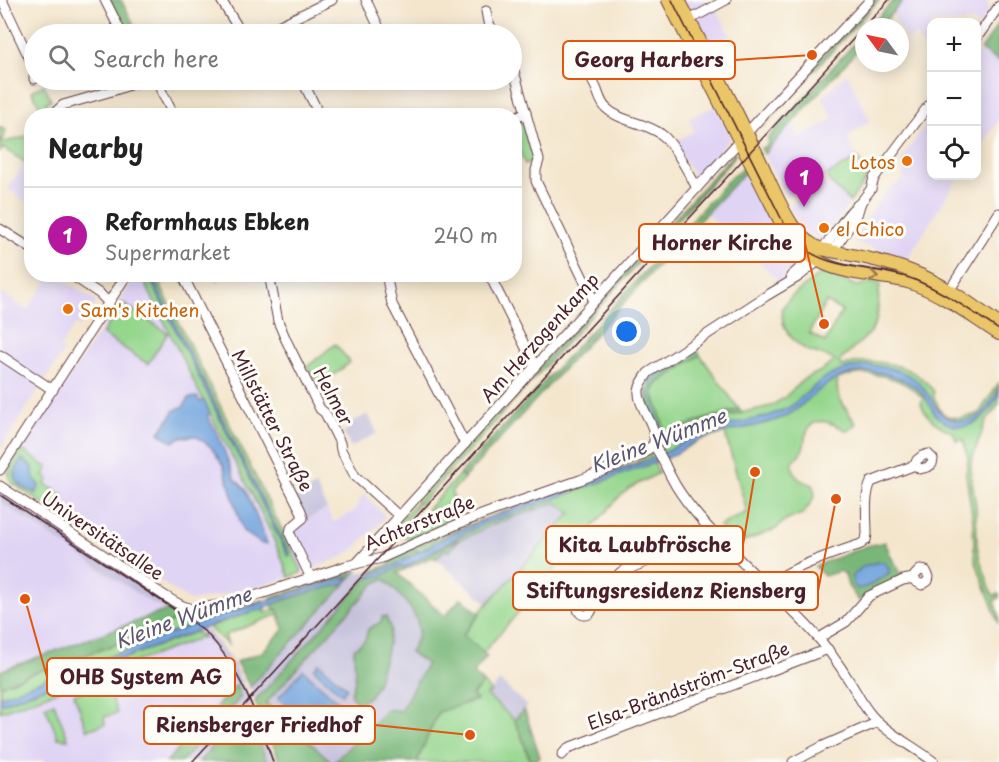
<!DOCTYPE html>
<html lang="en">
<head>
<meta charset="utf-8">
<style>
  body { margin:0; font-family:"Playpen Sans",sans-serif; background:#f2f2f2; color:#222 }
  .controls { position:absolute; right:18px; top:18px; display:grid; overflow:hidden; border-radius:12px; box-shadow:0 3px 15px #0003 }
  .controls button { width:54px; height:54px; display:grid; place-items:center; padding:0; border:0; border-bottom:2px solid #e0e0e0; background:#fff; color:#222; font:30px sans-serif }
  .compass { position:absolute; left:855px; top:18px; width:54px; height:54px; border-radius:50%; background:#fff; box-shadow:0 3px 15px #0003; rotate:303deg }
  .you { position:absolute; left:627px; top:332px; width:21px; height:21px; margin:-15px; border:4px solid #fff; border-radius:50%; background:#1a73e8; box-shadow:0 0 0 9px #1a73e833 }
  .badge { display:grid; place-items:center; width:39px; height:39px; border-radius:50%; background:#b5179e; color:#fff; font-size:20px; font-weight:700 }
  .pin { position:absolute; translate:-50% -50px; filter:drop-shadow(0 2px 3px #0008) }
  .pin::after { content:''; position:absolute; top:32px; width:21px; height:18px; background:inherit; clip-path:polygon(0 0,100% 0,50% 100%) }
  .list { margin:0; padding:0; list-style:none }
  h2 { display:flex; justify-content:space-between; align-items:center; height:78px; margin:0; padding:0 24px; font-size:26px }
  h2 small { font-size:20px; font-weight:400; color:#767676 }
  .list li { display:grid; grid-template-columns:39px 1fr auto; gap:18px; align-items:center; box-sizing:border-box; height:96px; padding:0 24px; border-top:2px solid #e0e0e0 }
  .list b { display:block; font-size:22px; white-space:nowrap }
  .list p { margin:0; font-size:20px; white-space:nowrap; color:#767676 }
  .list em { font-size:20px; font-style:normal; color:#767676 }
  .icon { flex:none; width:33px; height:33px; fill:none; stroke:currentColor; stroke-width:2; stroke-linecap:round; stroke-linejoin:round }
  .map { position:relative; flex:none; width:999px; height:762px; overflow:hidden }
  .search { position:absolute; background:#fff; box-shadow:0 3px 15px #0003; left:24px; top:24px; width:498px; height:66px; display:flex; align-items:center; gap:15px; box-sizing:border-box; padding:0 21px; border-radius:33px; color:#767676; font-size:22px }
  .panel { position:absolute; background:#fff; box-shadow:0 3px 15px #0003; left:24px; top:108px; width:498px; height:174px; border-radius:24px }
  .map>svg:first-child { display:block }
  .built { fill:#e0d4f4 }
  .industrial { fill:#c4c0db }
  .green { fill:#95d68d; stroke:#707a5c; stroke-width:1.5; fill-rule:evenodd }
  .forest { fill:#78b778; stroke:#616b52; stroke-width:1.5; fill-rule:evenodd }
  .water { fill:#73a5de; stroke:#5e6284; stroke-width:1.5 }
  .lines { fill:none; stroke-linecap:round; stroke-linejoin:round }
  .stream { stroke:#73a5de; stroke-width:1.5 }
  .minor-casing { stroke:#643d43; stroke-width:11 }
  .major-casing { stroke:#643d43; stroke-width:14 }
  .minor { stroke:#fff; stroke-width:9 }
  .major { stroke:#eac669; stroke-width:12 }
  .tram { stroke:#4a1f2b; stroke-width:1.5 }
  .rail { stroke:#4a1f2b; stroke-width:1.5 }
  .oneway { stroke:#9a724a }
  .food-dot { fill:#e8710a; stroke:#fdfcf7; stroke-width:2 }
  .labels { text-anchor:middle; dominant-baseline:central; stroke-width:6; stroke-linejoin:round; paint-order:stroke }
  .food-label { font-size:18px; fill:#c56008; stroke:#fdfcf7; text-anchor:start }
  .street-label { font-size:18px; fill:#4a1f2b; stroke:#fdfcf7 }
  .water-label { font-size:20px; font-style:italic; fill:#5a5573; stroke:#fdfcf7 }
  .leader { fill:none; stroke:#e0560e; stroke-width:2 }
  .callout-dot { fill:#e0560e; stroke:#fdfcf7; stroke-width:2 }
  .callout { fill:#fdfcf7; stroke:#e0560e; stroke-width:2 }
  .callout-label { font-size:20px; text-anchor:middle; font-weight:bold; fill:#4a1f2b }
</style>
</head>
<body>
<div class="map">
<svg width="999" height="762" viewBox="0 0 999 762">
  <rect width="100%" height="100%" fill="#fdfcf7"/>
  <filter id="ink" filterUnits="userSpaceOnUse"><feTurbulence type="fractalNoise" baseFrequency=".0167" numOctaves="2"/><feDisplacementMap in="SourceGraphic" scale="12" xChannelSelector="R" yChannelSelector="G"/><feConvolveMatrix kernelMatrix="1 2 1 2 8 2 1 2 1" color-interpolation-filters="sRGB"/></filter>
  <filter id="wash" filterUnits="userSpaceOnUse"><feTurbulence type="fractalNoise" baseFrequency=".008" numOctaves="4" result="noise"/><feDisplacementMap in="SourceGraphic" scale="24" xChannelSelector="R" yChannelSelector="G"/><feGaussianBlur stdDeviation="1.35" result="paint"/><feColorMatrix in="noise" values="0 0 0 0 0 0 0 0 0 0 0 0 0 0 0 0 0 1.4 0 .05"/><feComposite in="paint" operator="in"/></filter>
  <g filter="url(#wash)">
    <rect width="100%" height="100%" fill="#f4e6cd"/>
    <!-- built -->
    <g class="built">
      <polygon points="685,0 704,0 707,7 717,10 731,36 711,46"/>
      <polygon points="904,0 986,0 990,9 977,29 976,22 932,22 931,47 926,52 916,35 907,40 892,13"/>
      <polygon points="981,50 999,62 999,119 977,154 976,56"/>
      <polygon points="847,73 870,121 847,138 858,158 786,197 764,154 792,123 800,138 833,119 822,98"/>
      <polygon points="715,106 730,135 730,138 696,179 674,142 694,131 689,118"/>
      <polygon points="931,117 932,176 959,176 907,260 853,241 882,196 888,190 902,180 905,169 900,161"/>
      <polygon points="31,153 31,205 8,189"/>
      <polygon points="747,170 767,206 768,212 784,244 788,254 796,262 795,265 779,281 706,213"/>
      <polygon points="829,181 850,202 834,225 819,240 805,231 797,220 790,208 790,204 811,194"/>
      <polygon points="51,275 56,275 95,300 96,303 80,327 75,324 60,348 64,351 0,449 0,292 27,310"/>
      <polygon points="136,276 142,277 190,375 254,500 282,557 289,577 250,589 192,601 188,600 70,520 66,520 53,511 64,496 45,484 44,475 48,468 22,450"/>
      <polygon points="364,493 385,516 379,524 353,550 344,556 301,573 301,569 283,532 327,509 334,522 354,511"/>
      <polygon points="0,502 164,611 0,671"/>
      <polygon points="203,637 221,657 236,685 166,762 44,762 43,759 35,762 0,762 0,712"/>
    </g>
    <!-- industrial -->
    <g class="industrial">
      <polygon points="368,414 377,433 351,447 343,432 351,427 349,423"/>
      <polygon points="316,486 327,509 305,520 294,498"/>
      <polygon points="0,492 3,493 184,611 184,613 197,623 190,627 181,620 175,619 174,615 150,602 0,502"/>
      <polygon points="557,502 571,513 488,604 436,559 445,549 449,551 459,539 496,523"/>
      <polygon points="374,570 255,701 250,687 356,573"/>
      <polygon points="384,579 402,598 418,622 419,633 410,652 428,664 400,712 388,709 334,762 332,762 265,703 375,583"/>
      <polygon points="207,630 221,646 233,663 252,702 276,762 267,762 246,710 199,762 181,762 241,697 221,657 207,641 198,633"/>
      <polygon points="500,681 527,706 514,720 487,695"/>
    </g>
    <!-- green -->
    <g class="green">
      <polygon points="44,85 51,100 46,102 47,106 41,109 32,91"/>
      <polygon points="523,120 534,157 533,161 525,164 515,141 515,124"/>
      <polygon points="0,127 6,131 1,143 25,137 31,133 31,153 25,162 3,148 0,152"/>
      <polygon points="858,158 868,177 850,202 829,181 827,175"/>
      <path d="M823,272L857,286L869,283L880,282L877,318L871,332L839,362L841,366C873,357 914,362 934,392L933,396C936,400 938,406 940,410C948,422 968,418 979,413L999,383V404L985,423L971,463V475L976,507L977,545L980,560L993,596L999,594V598L994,600L999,614V624L976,562L974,548L973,520L966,475L968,458L963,439L956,441L954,433C940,427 926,419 921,403L923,398C902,376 866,368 838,379C833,395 848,411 856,424L847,431C834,424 813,412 806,434C804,439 805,445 803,449C800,455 795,457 792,465C796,480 799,480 813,485L815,496L804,513L783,522L776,529L737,544L719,526L747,512L725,433L700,440L667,458L661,450L659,437L667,438L697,425L723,417L771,406L784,398L804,379L819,372L835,361C828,355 818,354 809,351C798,346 785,333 783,322C782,318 782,312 782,308L792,296L820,274ZM826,302L842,311L825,342L809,333Z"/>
      <path d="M138,275H155L283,532L301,569V573L289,577C271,527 244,480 220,433C193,381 168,329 142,277Z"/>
      <polygon points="122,303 168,333 148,364 102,334"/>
      <polygon points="335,344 350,362 318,388 307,367"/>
      <polygon points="700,355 739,409 692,423 666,435 653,395 654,389 658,383"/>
      <path d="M496,413L500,416L420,504L418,503C409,520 386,540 372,554L370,553Z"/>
      <path d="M22,450L48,468L44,475L49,479L45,484L64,496L53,511L11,482C4,471 15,460 22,450Z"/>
      <polygon points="650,454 659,473 630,488 618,498 483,653 463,635 480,615 479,613 571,513 556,502 496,523 426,555 412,548 462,527 637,462"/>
      <polygon points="460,474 464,478 451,492 463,516 411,540 403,536"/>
      <polygon points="266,607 265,613 277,609 279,614 225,635 228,645 208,627 254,611 262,610"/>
      <polygon points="175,619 180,620 190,627 93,663 46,678 44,680 0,697 0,686 36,672 165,627"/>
      <polygon points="195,632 203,637 0,712 0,704"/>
      <polygon points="106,682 117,713 104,717 105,724 87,730 74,694"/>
      <polygon points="483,683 491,691 487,695 514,720 520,732 530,762 417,762 438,712 476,700 472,696"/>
      <polygon points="54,703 68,739 58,738 45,706"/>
    </g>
    <!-- forest -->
    <g class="forest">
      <polygon points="109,0 121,0 139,34 127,34"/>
      <polygon points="873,0 879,0 763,126 762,122"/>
      <polygon points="894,0 904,0 879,27 869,27"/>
      <polygon points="999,23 999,62 981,50"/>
      <polygon points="864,33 864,43 764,154 761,148 767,146 768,138"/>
      <polygon points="734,153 736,153 731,161 500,416 496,413"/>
      <polygon points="744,164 747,170 706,213 464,478 460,474 731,177 740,171"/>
      <path d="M696,348L700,355L658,383L654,389V395L666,434L692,423L739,409L742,413L697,425L667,438L659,437C653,418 638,391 654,375Z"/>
      <path d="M459,539L449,552L445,549L436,559L432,557L397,573L445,616L461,598L480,614L463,635L487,656L473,673L483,683L472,695L477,700L438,712L417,762H334L388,709L400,711L427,664L410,652C413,647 417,640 418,635C423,616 396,591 384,579L375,583L266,703L332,762H280L255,701L374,570L390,564L395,556L412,548L426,555Z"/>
      <path d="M885,542L892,559L903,576L859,601L848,586L845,574L840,571L824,576L815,566L867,546ZM878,562L889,573L868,586L858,589L864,566Z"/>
      <polygon points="357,571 250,687 236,662 262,652 284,629 277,609 274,610 272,604 313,591 343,584 348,578 302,590 272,600 271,597"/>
      <polygon points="263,600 264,602 207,621 202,622 200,618 201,615 229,611"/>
      <polygon points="167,610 174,615 175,619 165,627 36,672 0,686 0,671"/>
      <polygon points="382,617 386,617 391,629 386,654 377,684 370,696 358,704 350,695 355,680 354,649 365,640 368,629 381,622"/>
      <polygon points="236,685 241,697 181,762 166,762"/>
      <polygon points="524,709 540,757 531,762 520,732 514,720"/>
      <polygon points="246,710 267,762 199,762"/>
    </g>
    <!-- water -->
    <g class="water">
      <polygon points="148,275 151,275 290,555 288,556"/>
      <path d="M867,365C884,366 902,369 916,380C927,389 932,403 941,413C950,423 969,423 980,415C988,409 994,397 999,388C999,396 997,399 993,405C982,422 964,434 943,421C933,415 931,406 925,397C912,379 880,370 859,372C836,375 821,388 805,402C799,407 793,413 786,416C759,429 727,428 699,440C688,445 679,453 667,458C649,465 630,471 612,478C569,493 527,509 484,524L461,535L404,568L401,566C387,572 384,577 368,578L372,574L393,566L451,534L489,518L656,457L701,433L720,427L765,417L781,411L790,407L824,378L845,369Z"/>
      <polygon points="197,397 200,402 204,400 210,413 207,416 218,435 235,479 246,490 267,544 262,544 243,531 223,465 211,447 196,436 181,437 173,442 159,433 175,410 184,406 189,398"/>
      <path d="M22,459L33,467L34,479L40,485L36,494C15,483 8,480 22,459Z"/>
      <polygon points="878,562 884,562 889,568 889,573 868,586 858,589 853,585 852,576 864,566"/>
      <polygon points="349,577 343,584 313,591 286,599 263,608 263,610 254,611 213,625 0,704 0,697 43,680 46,678 93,663 197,623 302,590"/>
      <polygon points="319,663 347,688 342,694 314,669"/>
      <polygon points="303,670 350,712 325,741 278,698"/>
    </g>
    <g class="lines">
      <!-- stream -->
      <g class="stream">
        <polyline points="215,274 219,282"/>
        <polyline points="675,440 662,434 650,392 651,384 656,378 697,351"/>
      </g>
    </g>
  </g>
  <g filter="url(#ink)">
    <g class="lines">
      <defs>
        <g id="minor">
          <polyline points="2,0 34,68"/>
          <polyline points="105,0 122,34"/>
          <polyline points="221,0 242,34"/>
          <polyline points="366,0 382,34"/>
          <polyline points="486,11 488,22 495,34"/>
          <polyline points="689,20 726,0"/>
          <polyline points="254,34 276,27 332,0"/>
          <polyline points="976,39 999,6"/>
          <path d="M572,54C581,63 589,72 594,84C599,92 599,101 606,108C621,122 645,122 661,134C674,143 689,174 697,188"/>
          <polyline points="512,64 539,160 536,170 536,181 594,301"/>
          <polyline points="34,79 34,77"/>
          <polyline points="156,80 174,116"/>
          <polyline points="302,80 315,106 318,116"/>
          <polyline points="51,116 63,105 112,91 144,80"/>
          <polyline points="514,118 526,112"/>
          <polyline points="0,229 32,249"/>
          <path d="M821,249C837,235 844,214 861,202"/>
          <polyline points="831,251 837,245 857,215 861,202 871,189 874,178 932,101"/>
          <polyline points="70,274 100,294 109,303"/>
          <polyline points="182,274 301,511 303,518 291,528 290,534 311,578"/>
          <polyline points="269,274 278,321 286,340 320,409 325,413 340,443 341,450 355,476 399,516"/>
          <polyline points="386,274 392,304 465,444"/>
          <polyline points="489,274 535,366"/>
          <polyline points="791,276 811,258"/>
          <polyline points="949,291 999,213"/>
          <polyline points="0,355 53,390"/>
          <path d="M653,445C662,455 665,466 671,477C677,489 685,500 694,511C729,554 774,590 812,631C826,646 839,664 850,682C857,693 863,706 872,716C889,735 914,746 934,762"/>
          <path d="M653,445C660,427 637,408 639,390C640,384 645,378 648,373L766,296L798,277L817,262"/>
          <polyline points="0,470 124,279 130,274"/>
          <path d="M0,486L165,596C174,601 184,609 195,609L233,603L346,566L382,558L460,523L503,507L580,480L640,456L653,445"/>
          <polyline points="356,564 783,93 870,0"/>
          <path d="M768,587C787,568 835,553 861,544L866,540L867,534C867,518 864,497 871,482L915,465L917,460L922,456L928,454L933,459L932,464L928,467L920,469L915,465"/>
          <circle cx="585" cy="608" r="7"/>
          <polyline points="590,603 621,572 715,534"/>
          <polyline points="819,638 846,622 869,596 903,580 914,578 915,575 920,570 926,571 929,577 928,581 922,585 915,581 914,578"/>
          <polyline points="562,755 568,748 828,649"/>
          <polyline points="793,762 823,746 878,722"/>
        </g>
        <g id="major">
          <path d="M668,0L785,231C812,267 839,271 881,277C893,279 905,280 916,285C946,296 972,317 999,334"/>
          <path d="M679,0C704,49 730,98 754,148C767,173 777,202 793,226C800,236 810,244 821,249C852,255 882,260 911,271C943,283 972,305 999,324"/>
        </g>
      </defs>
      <!-- minor casing -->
      <use href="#minor" class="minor-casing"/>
      <!-- major casing -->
      <use href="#major" class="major-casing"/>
      <!-- minor -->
      <use href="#minor" class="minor"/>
      <!-- major -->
      <use href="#major" class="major"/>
      <!-- tram -->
      <g class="tram">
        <path d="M672,0L780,216C785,225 791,235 798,243C825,271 880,266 915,280C945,292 972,312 999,330"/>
        <path d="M0,495L183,615C190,621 198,626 205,632C238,663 259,720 273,762"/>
      </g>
      <!-- rail -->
      <polyline class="rail" points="192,762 889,0"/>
    </g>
    <!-- one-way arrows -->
    <defs><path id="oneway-chevron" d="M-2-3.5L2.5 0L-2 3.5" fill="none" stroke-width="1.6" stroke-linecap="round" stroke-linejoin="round" transform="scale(1.5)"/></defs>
    <use class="oneway" href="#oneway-chevron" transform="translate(874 276) rotate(8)"/>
  </g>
  <!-- markers -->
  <g class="food-dot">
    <circle cx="907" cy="161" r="6"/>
    <circle cx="824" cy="228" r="6"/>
    <circle cx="68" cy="309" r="6"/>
  </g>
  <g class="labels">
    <!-- food labels -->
    <g class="food-label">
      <text x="895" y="161" text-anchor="end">Lotos</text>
      <text x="836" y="228">el Chico</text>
      <text x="80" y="309">Sam's Kitchen</text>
    </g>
    <!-- street labels -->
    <g class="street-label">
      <text transform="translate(539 337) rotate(-48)">Am Herzogenkamp</text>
      <text transform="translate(334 396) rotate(62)">Helmer</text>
      <text transform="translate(273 420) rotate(63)">Millstätter Straße</text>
      <text transform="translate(419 522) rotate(-22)">Achterstraße</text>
      <text transform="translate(103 535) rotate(34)">Universitätsallee</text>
      <text transform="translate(688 685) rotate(-21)">Elsa-Brändström-Straße</text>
    </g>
    <!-- water labels -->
    <g class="water-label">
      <text transform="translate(658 440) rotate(-21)">Kleine Wümme</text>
      <text transform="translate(183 617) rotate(-20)">Kleine Wümme</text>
    </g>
  </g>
  <!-- callouts -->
  <path class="leader" d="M812 55L735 60M824 324L805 243M755 472L743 545M836 499L818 591M25 599L47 677M470 735L375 725"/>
  <g class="callout-dot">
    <circle cx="812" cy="55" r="6"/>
    <circle cx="824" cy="324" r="6"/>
    <circle cx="755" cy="472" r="6"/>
    <circle cx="836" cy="499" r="6"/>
    <circle cx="25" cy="599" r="6"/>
    <circle cx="470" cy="735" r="6"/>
  </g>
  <g class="callout">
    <rect x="563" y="41" width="172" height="38" rx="6"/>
    <rect x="639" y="224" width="166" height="38" rx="6"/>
    <rect x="546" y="526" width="197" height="38" rx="6"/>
    <rect x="513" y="572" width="305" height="38" rx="6"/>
    <rect x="47" y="658" width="188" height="38" rx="6"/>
    <rect x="144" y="706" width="231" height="38" rx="6"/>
  </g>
  <g class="callout-label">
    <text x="649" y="67">Georg Harbers</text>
    <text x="722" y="250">Horner Kirche</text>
    <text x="645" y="552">Kita Laubfrösche</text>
    <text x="666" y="598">Stiftungsresidenz Riensberg</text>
    <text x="141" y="684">OHB System AG</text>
    <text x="259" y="732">Riensberger Friedhof</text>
  </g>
</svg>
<div class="controls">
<button>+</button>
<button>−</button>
<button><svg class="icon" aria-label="locate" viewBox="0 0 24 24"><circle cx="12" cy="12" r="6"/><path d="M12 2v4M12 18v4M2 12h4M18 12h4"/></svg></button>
</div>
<svg class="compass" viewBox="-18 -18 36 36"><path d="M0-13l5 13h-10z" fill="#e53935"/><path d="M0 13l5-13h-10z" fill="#767676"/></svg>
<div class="you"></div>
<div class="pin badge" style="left:804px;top:207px">1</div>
<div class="search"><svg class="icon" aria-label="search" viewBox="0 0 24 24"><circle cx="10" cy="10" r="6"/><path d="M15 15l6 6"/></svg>Search here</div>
<section class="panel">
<h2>Nearby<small></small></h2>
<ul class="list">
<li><span class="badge">1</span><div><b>Reformhaus Ebken</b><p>Supermarket</p></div><em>240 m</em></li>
</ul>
</section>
</div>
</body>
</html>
